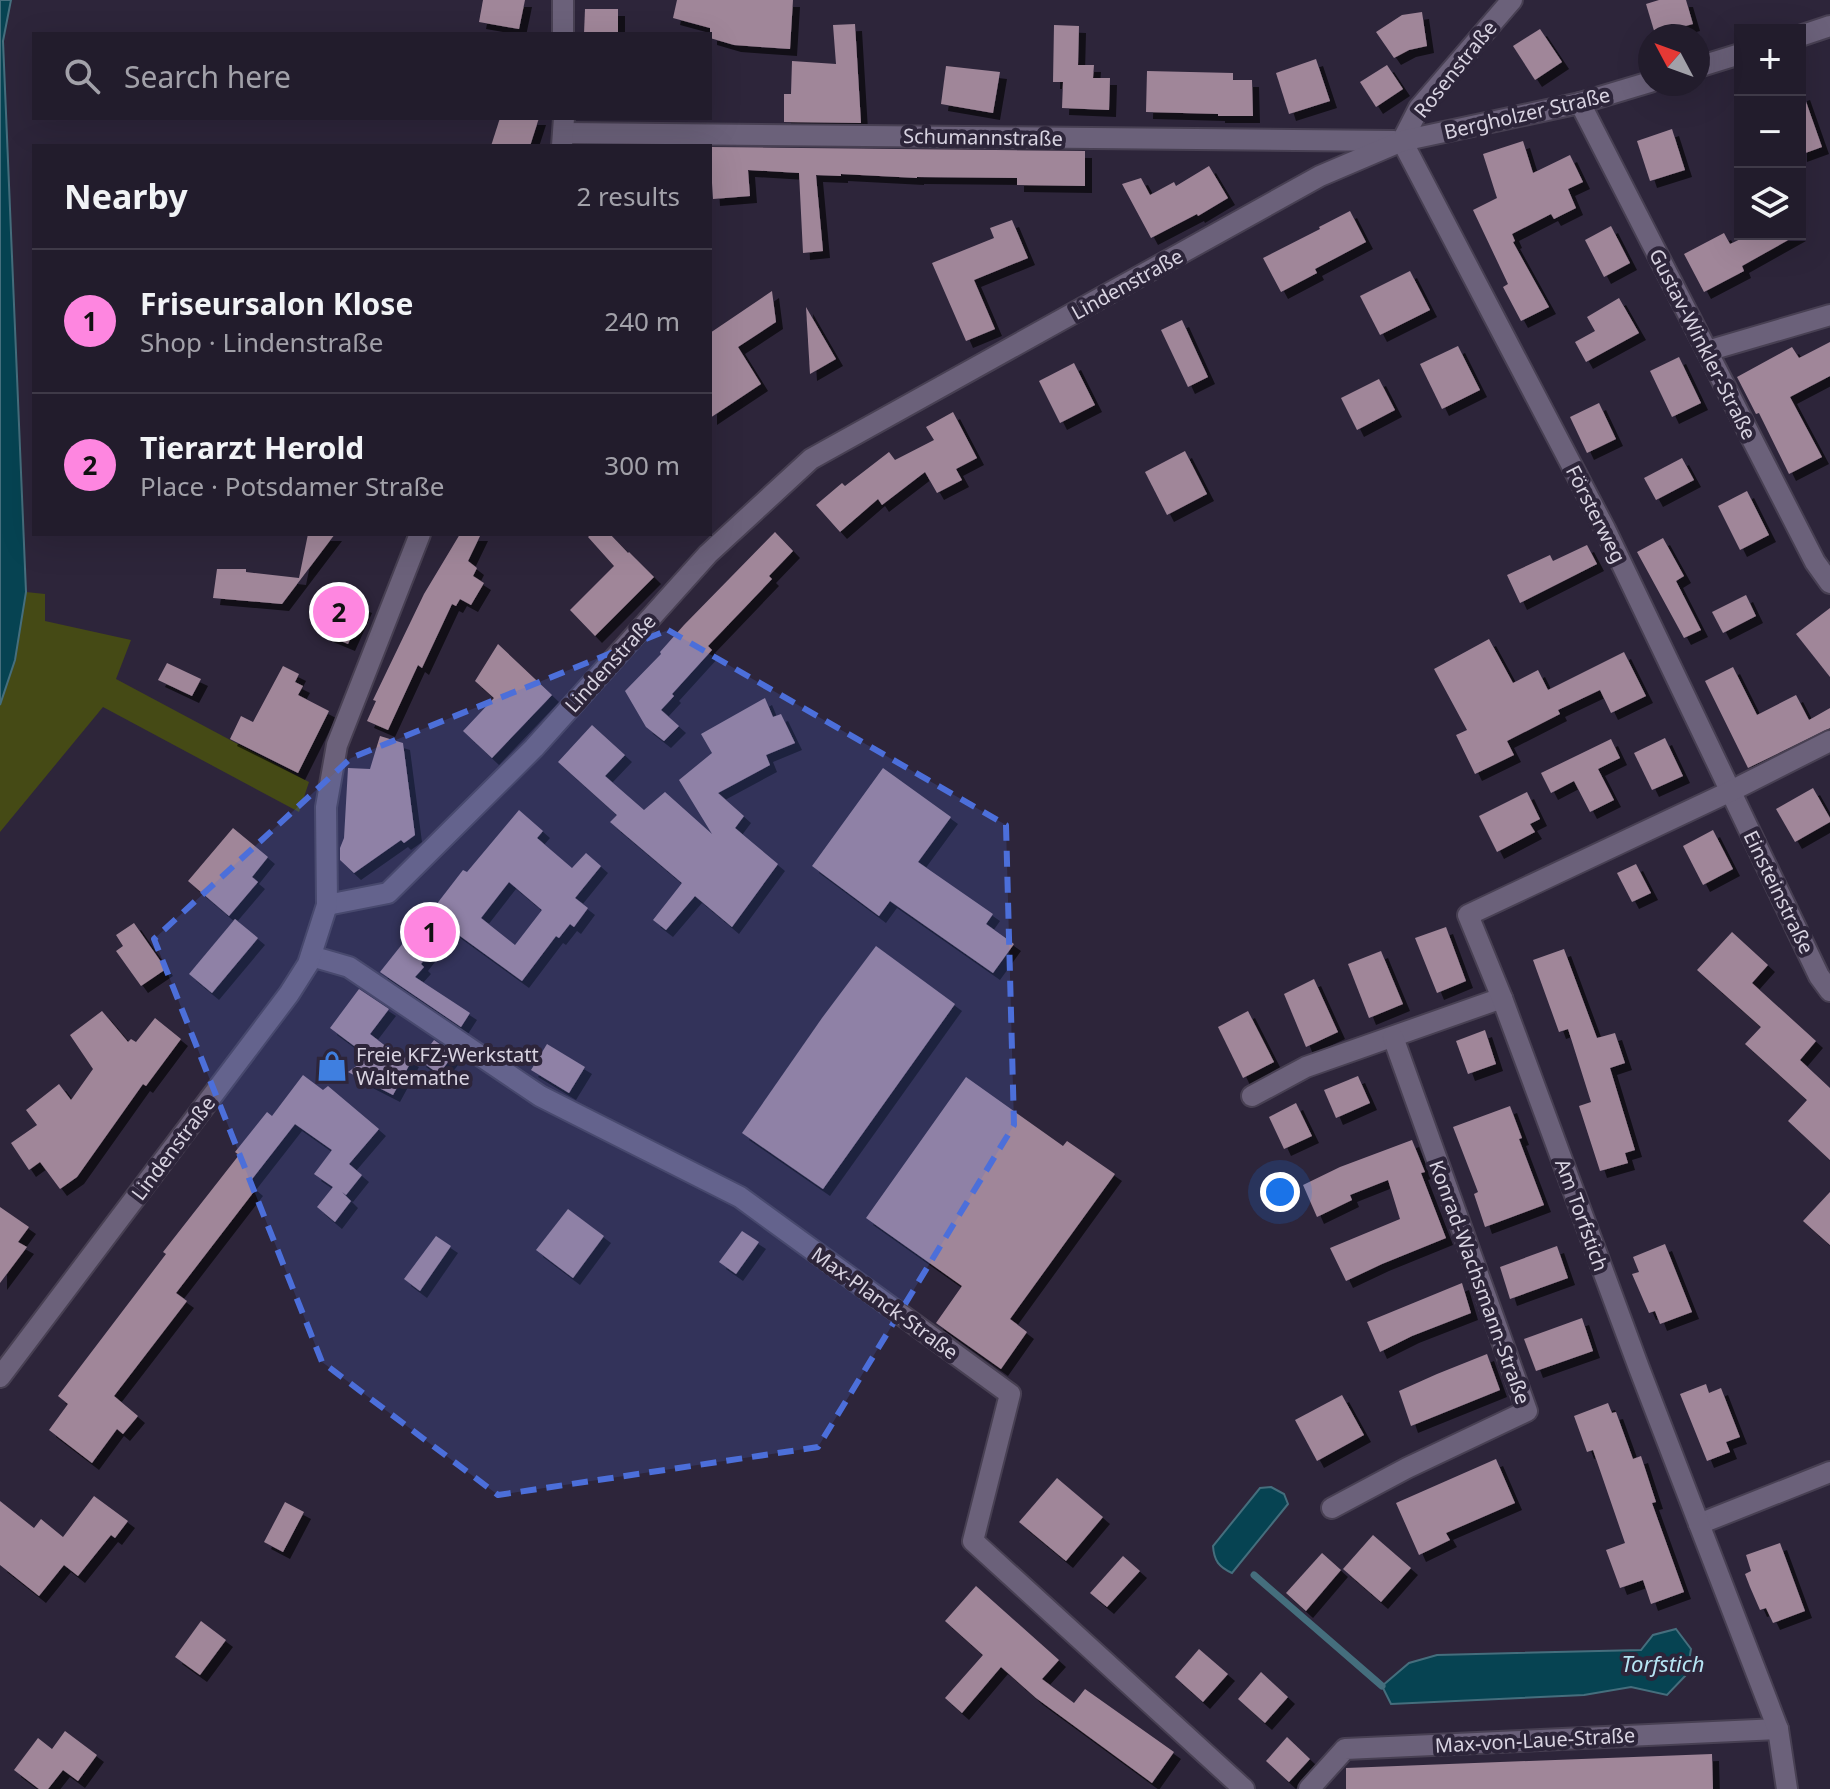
<!DOCTYPE html>
<html lang="en">
<head>
<meta charset="utf-8">
<style>
  body { margin:0; font-family:"Noto Sans",sans-serif; background:#2a2534; color:#f1f3f6 }
  .controls { position:absolute; right:24px; top:24px; display:grid; overflow:hidden; border-radius:0px; box-shadow:0 8px 32px #0002 }
  .controls button { width:72px; height:72px; display:grid; place-items:center; padding:0; border:0; border-bottom:2px solid #3f3a48; background:#221c2c; color:#f1f3f6; font:40px sans-serif }
  .compass { position:absolute; left:1638px; top:24px; width:72px; height:72px; border-radius:50%; background:#221c2c; box-shadow:0 8px 32px #0002; rotate:311deg }
  .you { position:absolute; left:1280px; top:1192px; width:28px; height:28px; margin:-20px; border:6px solid #fff; border-radius:50%; background:#1a73e8; box-shadow:0 0 0 12px #1a73e833 }
  .badge { display:grid; place-items:center; width:52px; height:52px; border-radius:50%; background:#fe86e0; color:#111; font-size:26px; font-weight:700 }
  .pin { position:absolute; translate:-50% -50%; border:4px solid #fff; box-shadow:0 2px 8px #0006 }
  .list { margin:0; padding:0; list-style:none }
  h2 { display:flex; justify-content:space-between; align-items:center; height:104px; margin:0; padding:0 32px; font-size:34px }
  h2 small { font-size:26px; font-weight:400; color:#a2a1a9 }
  .list li { display:grid; grid-template-columns:52px 1fr auto; gap:24px; align-items:center; box-sizing:border-box; height:144px; padding:0 32px; border-top:2px solid #3f3a48 }
  .list b { display:block; font-size:30px; white-space:nowrap }
  .list p { margin:0; font-size:26px; white-space:nowrap; color:#a2a1a9 }
  .list em { font-size:26px; font-style:normal; color:#a2a1a9 }
  .icon { flex:none; width:44px; height:44px; fill:none; stroke:currentColor; stroke-width:2; stroke-linecap:round; stroke-linejoin:round }
  .map { position:relative; flex:none; width:1830px; height:1789px; overflow:hidden }
  .search { position:absolute; background:#221c2c; box-shadow:0 8px 32px #0002; left:32px; top:32px; width:680px; height:88px; display:flex; align-items:center; gap:20px; box-sizing:border-box; padding:0 28px; border-radius:0px; color:#a2a1a9; font-size:30px }
  .panel { position:absolute; background:#221c2c; box-shadow:0 8px 32px #0002; left:32px; top:144px; width:680px; height:392px; border-radius:0px }
  .map>svg:first-child { display:block }
  .green { fill:#454a15 }
  .water { fill:#064352; stroke:#456e7d; stroke-width:2 }
  .lines { fill:none; stroke-linecap:round; stroke-linejoin:round }
  .stream { stroke:#456e7d; stroke-width:7 }
  .building { fill:#a08699; fill-rule:evenodd; filter:url(#shadow) }
  .minor-casing { stroke:#484053; stroke-width:24 }
  .tertiary-casing { stroke:#484053; stroke-width:24 }
  .minor { stroke:#6b617a; stroke-width:20 }
  .tertiary { stroke:#6b617a; stroke-width:20 }
  .marked { fill:#4c6fda; fill-opacity:0.2; stroke:#4c6fda; stroke-width:6; stroke-dasharray:16 10; stroke-linejoin:round }
  .labels { text-anchor:middle; dominant-baseline:central; stroke-width:8; stroke-linejoin:round; paint-order:stroke }
  .street-label { font-size:20px; fill:#d8d3e1; stroke:#2d253a }
  .poi-label { font-size:20px; fill:#d8d3e1; stroke:#2d253a; text-anchor:start }
  .water-label { font-size:22px; font-style:italic; fill:#b6e5f4; stroke:#2d253a }
</style>
</head>
<body>
<div class="map">
<svg width="1830" height="1789" viewBox="0 0 1830 1789">
  <defs>
    <filter id="shadow"><feDropShadow dx="7" dy="7" stdDeviation="0" flood-color="#0009"/></filter>
  </defs>
  <rect width="100%" height="100%" fill="#2d253a"/>
  <!-- green -->
  <polygon class="green" points="26,592 45,594 45,621 131,640 116,679 309,782 299,812 103,707 0,832 0,705 15,660"/>
  <!-- water -->
  <g class="water">
    <polygon points="0,0 11,0 3,41 26,592 15,660 0,705"/>
    <path d="M1271,1487L1284,1494L1288,1504L1232,1573C1219,1567 1214,1561 1213,1546L1260,1488Z"/>
    <polygon points="1676,1629 1691,1649 1687,1674 1667,1695 1631,1687 1584,1695 1391,1704 1382,1686 1409,1663 1437,1655 1641,1650 1653,1635"/>
  </g>
  <g class="lines">
    <!-- stream -->
    <polyline class="stream" points="1254,1575 1382,1686"/>
  </g>
  <!-- building -->
  <g class="building">
    <polygon points="483,0 525,0 519,29 479,22"/>
    <polygon points="677,0 793,0 790,49 734,45 710,38 710,28 673,18"/>
    <polygon points="1659,0 1686,0 1693,24 1655,34 1646,4"/>
    <polygon points="585,9 618,9 618,34 584,34"/>
    <polygon points="1422,12 1427,46 1409,50 1394,58 1376,32 1402,15"/>
    <polygon points="855,24 861,123 784,122 784,94 791,94 792,61 836,64 833,25"/>
    <polygon points="1054,25 1079,26 1078,65 1094,65 1093,78 1110,78 1109,110 1062,108 1063,82 1053,82"/>
    <polygon points="1540,29 1562,62 1535,80 1513,46"/>
    <polygon points="1316,59 1330,101 1289,114 1276,73"/>
    <polygon points="1387,65 1403,89 1376,107 1360,82"/>
    <polygon points="946,66 1000,72 993,113 941,104"/>
    <polygon points="1147,71 1233,73 1233,80 1252,80 1253,116 1218,116 1218,114 1146,112"/>
    <polygon points="1803,93 1822,147 1800,155 1800,94"/>
    <polygon points="500,118 539,118 530,146 491,146"/>
    <polygon points="1672,129 1685,170 1650,181 1637,141"/>
    <polygon points="1523,141 1533,173 1570,155 1583,182 1568,189 1576,208 1554,219 1551,214 1512,234 1515,241 1513,242 1549,307 1521,321 1503,287 1508,284 1473,210 1497,198 1483,154"/>
    <polygon points="710,147 1085,151 1085,186 1017,185 1017,178 917,177 917,178 841,174 841,176 816,175 823,251 803,253 799,173 748,170 750,196 713,199 712,183 710,183"/>
    <polygon points="1209,166 1228,198 1198,216 1197,214 1151,238 1122,184 1141,178 1150,195 1174,182 1176,186"/>
    <polygon points="1350,211 1366,242 1315,269 1317,273 1281,292 1263,258 1320,229 1319,227"/>
    <polygon points="1012,220 1028,258 974,280 995,329 966,341 932,263 994,238 990,228"/>
    <polygon points="1611,226 1630,263 1604,277 1585,240"/>
    <polygon points="1724,233 1730,244 1751,234 1799,234 1742,266 1744,271 1704,292 1684,254"/>
    <polygon points="1410,271 1430,310 1380,335 1360,296"/>
    <polygon points="772,291 776,322 738,347 761,384 710,418 710,333"/>
    <polygon points="1619,298 1639,333 1586,362 1575,342 1595,331 1587,317"/>
    <polygon points="806,307 836,359 810,374"/>
    <polygon points="1182,320 1208,377 1188,387 1161,330"/>
    <polygon points="1830,342 1830,376 1790,397 1822,457 1789,474 1759,413 1756,414 1737,377 1792,347 1799,358"/>
    <polygon points="1458,346 1480,390 1442,409 1420,364"/>
    <polygon points="1679,357 1701,403 1672,417 1650,371"/>
    <polygon points="1074,363 1095,405 1060,423 1039,381"/>
    <polygon points="1379,379 1395,410 1357,430 1341,398"/>
    <polygon points="1599,403 1616,439 1587,453 1570,417"/>
    <polygon points="953,412 977,458 956,469 962,480 937,493 925,472 882,505 878,499 840,532 816,505 842,483 845,486 889,452 895,460 934,440 926,427"/>
    <polygon points="1185,451 1207,494 1167,515 1145,472"/>
    <polygon points="1682,458 1694,480 1656,500 1644,478"/>
    <polygon points="1747,491 1769,535 1740,550 1718,506"/>
    <polygon points="775,532 793,551 769,576 772,579 708,646 712,650 672,694 674,696 661,710 679,726 664,741 646,727 625,691 661,654 660,652 684,625"/>
    <polygon points="308,534 335,534 282,604 213,598 217,569 246,569 246,572 299,578"/>
    <polygon points="460,534 481,534 468,561 477,568 473,576 484,583 471,605 460,599 456,606 452,604 422,668 418,665 388,730 367,721 376,701 373,700 424,594"/>
    <polygon points="591,534 610,534 628,553 629,552 654,577 595,636 570,610 614,566 588,537"/>
    <polygon points="1663,538 1684,576 1676,581 1701,630 1684,638 1637,552"/>
    <polygon points="1587,545 1597,564 1520,603 1507,575 1550,555 1553,561"/>
    <polygon points="323,590 365,606 348,644 319,632 324,622 314,618"/>
    <polygon points="1746,595 1756,616 1723,633 1712,612"/>
    <polygon points="1830,608 1830,677 1796,634"/>
    <polygon points="1489,639 1513,683 1538,670 1548,690 1624,652 1646,696 1611,713 1600,690 1558,710 1560,714 1507,741 1514,755 1475,774 1456,735 1467,730 1434,669"/>
    <polygon points="498,644 552,695 492,758 463,731 494,698 475,681"/>
    <polygon points="167,663 201,679 192,696 158,680"/>
    <polygon points="283,666 299,674 295,682 303,686 298,695 329,711 298,773 230,739 241,716 253,722"/>
    <polygon points="1733,667 1757,715 1796,695 1809,720 1830,708 1830,728 1748,768 1705,681"/>
    <polygon points="765,698 773,717 781,714 795,743 766,755 770,765 718,793 744,816 735,828 778,864 732,927 695,896 666,930 653,920 682,883 610,822 617,815 558,762 592,725 625,755 605,776 644,810 665,792 712,834 679,780 712,753 701,734"/>
    <polygon points="380,736 403,743 415,835 404,843 401,840 354,873 340,860 340,848 344,838 348,768 370,769"/>
    <polygon points="1665,738 1683,776 1652,790 1634,753"/>
    <polygon points="1611,739 1620,758 1598,769 1614,800 1590,812 1574,781 1551,793 1541,773"/>
    <polygon points="883,768 951,817 918,862 993,914 986,924 1014,944 993,973 890,901 879,916 812,866"/>
    <polygon points="1813,788 1830,818 1830,822 1795,842 1776,809"/>
    <polygon points="1527,792 1540,819 1530,824 1535,832 1497,852 1479,816"/>
    <path d="M519,810L543,831L537,838L572,868L586,853L601,866L575,898L588,908L574,927L570,924L559,938L556,936L522,981L449,928L421,964L424,967L415,977L470,1013L461,1027L380,972L411,933V929L423,914H429L463,870L467,872ZM509,882L542,910L515,945L481,918Z"/>
    <polygon points="233,828 268,857 252,877 258,882 229,916 188,881"/>
    <polygon points="1713,830 1733,869 1703,885 1683,846"/>
    <polygon points="1636,864 1651,893 1632,902 1617,873"/>
    <polygon points="235,919 258,938 212,993 189,974"/>
    <polygon points="134,923 166,969 141,986 116,951 123,946 116,935"/>
    <polygon points="1446,927 1466,981 1437,993 1415,938"/>
    <polygon points="1732,932 1768,965 1752,983 1816,1041 1800,1060 1830,1088 1830,1160 1788,1121 1807,1100 1745,1044 1761,1027 1697,970"/>
    <polygon points="876,946 955,1004 823,1189 742,1133 822,1018"/>
    <polygon points="1564,949 1597,1038 1615,1033 1625,1063 1610,1068 1635,1150 1625,1153 1628,1163 1600,1171 1579,1106 1591,1102 1568,1029 1559,1032 1533,960"/>
    <polygon points="1381,951 1403,1004 1369,1018 1348,964"/>
    <polygon points="1314,979 1338,1032 1306,1047 1284,994"/>
    <polygon points="359,989 389,1009 370,1034 392,1051 412,1060 393,1095 348,1072 369,1057 330,1028"/>
    <polygon points="102,1011 128,1042 131,1039 136,1042 155,1018 181,1039 146,1086 143,1084 77,1177 60,1189 40,1162 29,1170 11,1143 37,1125 26,1110 59,1084 71,1100 93,1069 70,1035"/>
    <polygon points="1248,1011 1274,1062 1243,1078 1218,1027"/>
    <polygon points="1485,1030 1496,1064 1468,1074 1456,1041"/>
    <polygon points="434,1040 454,1054 439,1074 419,1060"/>
    <polygon points="547,1044 585,1067 569,1093 531,1070"/>
    <polygon points="303,1075 323,1090 328,1086 379,1129 349,1164 362,1175 346,1195 342,1192 351,1201 335,1222 317,1207 333,1187 314,1174 332,1150 295,1124 249,1183 256,1189 176,1293 187,1301 114,1396 138,1416 123,1434 117,1429 92,1463 49,1430 68,1404 58,1396 166,1254 163,1252 239,1155 235,1152 267,1112 272,1116"/>
    <polygon points="1358,1076 1370,1103 1336,1118 1324,1090"/>
    <polygon points="966,1077 1063,1146 1067,1141 1115,1174 1010,1319 1027,1332 1001,1369 936,1323 962,1286 866,1218"/>
    <polygon points="1296,1103 1312,1136 1284,1149 1269,1117"/>
    <polygon points="1510,1106 1522,1138 1519,1139 1544,1205 1485,1227 1474,1194 1478,1192 1453,1127"/>
    <polygon points="1412,1140 1425,1172 1421,1173 1446,1238 1382,1264 1346,1281 1330,1248 1400,1219 1388,1180 1350,1195 1352,1200 1317,1217 1303,1185 1340,1167"/>
    <polygon points="1830,1192 1830,1245 1803,1221"/>
    <polygon points="0,1207 29,1227 18,1242 27,1247 0,1283"/>
    <polygon points="568,1209 604,1236 573,1278 536,1250"/>
    <polygon points="742,1231 759,1242 736,1274 719,1262"/>
    <polygon points="436,1236 451,1246 420,1291 404,1279"/>
    <polygon points="1665,1244 1692,1312 1660,1324 1655,1311 1649,1313 1632,1274 1639,1272 1633,1257"/>
    <polygon points="1557,1246 1568,1278 1510,1299 1500,1267"/>
    <polygon points="1462,1283 1471,1313 1412,1336 1380,1352 1367,1322"/>
    <polygon points="1582,1318 1593,1351 1536,1371 1524,1339"/>
    <polygon points="1487,1354 1500,1390 1411,1426 1399,1391 1437,1374"/>
    <polygon points="1706,1384 1709,1393 1721,1388 1740,1437 1726,1442 1730,1452 1707,1461 1680,1394"/>
    <polygon points="1342,1395 1364,1435 1317,1461 1295,1420"/>
    <polygon points="1608,1403 1612,1413 1616,1412 1633,1459 1641,1456 1656,1502 1652,1503 1684,1592 1651,1604 1643,1580 1620,1588 1606,1550 1625,1543 1593,1450 1587,1452 1574,1416"/>
    <polygon points="1496,1459 1515,1503 1446,1533 1450,1540 1419,1555 1396,1503"/>
    <polygon points="1057,1478 1103,1517 1066,1561 1019,1522"/>
    <polygon points="94,1496 128,1521 115,1538 111,1535 78,1576 64,1565 39,1596 0,1565 0,1501 34,1528 41,1519 63,1537"/>
    <polygon points="285,1502 304,1512 283,1552 264,1542"/>
    <polygon points="1373,1535 1411,1568 1381,1602 1343,1569"/>
    <polygon points="1780,1543 1805,1611 1773,1623 1766,1608 1760,1610 1750,1587 1745,1574 1751,1571 1746,1555"/>
    <polygon points="1322,1553 1341,1570 1306,1611 1286,1593"/>
    <polygon points="1123,1556 1140,1571 1107,1607 1090,1593"/>
    <polygon points="976,1586 1059,1660 1042,1679 1074,1703 1085,1689 1174,1752 1152,1783 1036,1698 1001,1667 962,1713 945,1698 983,1655 945,1621"/>
    <polygon points="201,1621 226,1640 200,1675 175,1657"/>
    <polygon points="1199,1649 1228,1674 1203,1702 1175,1677"/>
    <polygon points="1261,1672 1288,1697 1265,1723 1238,1699"/>
    <polygon points="65,1731 97,1755 78,1781 63,1770 48,1789 39,1789 14,1770 38,1738 52,1749"/>
    <polygon points="1287,1737 1310,1759 1289,1782 1266,1761"/>
    <polygon points="1712,1754 1713,1789 1346,1789 1346,1768"/>
  </g>
  <g class="lines">
    <defs>
      <g id="minor">
        <polyline points="1800,36 1830,26"/>
        <polyline points="1698,67 1740,54"/>
        <polyline points="1580,103 1815,562 1830,583"/>
        <polyline points="564,133 1394,141"/>
        <polyline points="1402,141 1605,529 1819,976 1830,991"/>
        <polyline points="1402,141 1419,108 1512,0"/>
        <polyline points="1707,351 1830,315"/>
        <polyline points="327,905 388,893 534,748 708,554 811,459 1320,176 1402,141 1580,103 1650,82"/>
        <polyline points="311,956 349,967 540,1096 740,1197 1010,1394 973,1541 1244,1789"/>
        <polyline points="1252,1096 1306,1067 1502,998"/>
        <polyline points="1332,1508 1407,1468 1527,1411 1393,1037"/>
        <polyline points="1699,1524 1830,1472"/>
        <polyline points="1309,1789 1345,1749 1778,1729"/>
        <polyline points="1787,1789 1778,1729 1639,1368 1502,998 1468,915 1731,791 1830,741"/>
      </g>
      <g id="tertiary">
        <polyline points="563,0 563,34"/>
        <polyline points="562,146 564,118"/>
        <polyline points="0,1377 289,994 308,964 327,905 326,807 337,745 420,534"/>
      </g>
    </defs>
    <!-- minor casing -->
    <use href="#minor" class="minor-casing"/>
    <!-- tertiary casing -->
    <use href="#tertiary" class="tertiary-casing"/>
    <!-- minor -->
    <use href="#minor" class="minor"/>
    <!-- tertiary -->
    <use href="#tertiary" class="tertiary"/>
  </g>
  <!-- marked area -->
  <path class="marked" d="M668,630L1006,825L1014,1125L818,1447L498,1495L322,1362L154,939L351,758Z"/>
  <!-- icons -->
  <defs>
    <symbol id="shop-bare" viewBox="-9 -9 18 18"><path d="M-5-2.5h2.3a2.7 3.5 0 0 1 5.4 0H5L5.5 6h-11ZM-1.5-2.5h3a1.5 2.3 0 0 0-3 0Z" fill="#3f7fe0" stroke="#2d253a" stroke-width="2.5" paint-order="stroke"/></symbol>
  </defs>
  <g fill-rule="evenodd">
    <use href="#shop-bare" x="310" y="1044" width="44" height="44"/>
  </g>
  <g class="labels">
    <!-- street labels -->
    <g class="street-label">
      <text transform="translate(1455 69) rotate(-51)">Rosenstraße</text>
      <text transform="translate(1527 113) rotate(-13)">Bergholzer Straße</text>
      <text transform="translate(983 137) rotate(1)">Schumannstraße</text>
      <text transform="translate(1127 284) rotate(-29)">Lindenstraße</text>
      <text transform="translate(1703 344) rotate(63)">Gustav-Winkler-Straße</text>
      <text transform="translate(1596 514) rotate(63)">Försterweg</text>
      <text transform="translate(610 663) rotate(-48)">Lindenstraße</text>
      <text transform="translate(1779 892) rotate(64)">Einsteinstraße</text>
      <text transform="translate(173 1148) rotate(-53)">Lindenstraße</text>
      <text transform="translate(1582 1215) rotate(70)">Am Torfstich</text>
      <text transform="translate(1480 1282) rotate(70)">Konrad-Wachsmann-Straße</text>
      <text transform="translate(885 1303) rotate(36)">Max-Planck-Straße</text>
      <text transform="translate(1535 1740) rotate(-3)">Max-von-Laue-Straße</text>
    </g>
    <!-- poi labels -->
    <g class="poi-label">
      <text x="356" y="1054">Freie KFZ-Werkstatt<tspan x="356" dy="23">Waltemathe</tspan></text>
    </g>
    <!-- water labels -->
    <g class="water-label">
      <text x="1663" y="1663">Torfstich</text>
    </g>
  </g>
</svg>
<div class="controls">
<button>+</button>
<button>−</button>
<button><svg class="icon" aria-label="layers" viewBox="0 0 24 24"><path d="M12 4l9 5-9 5-9-5zM3 14l9 5 9-5"/></svg></button>
</div>
<svg class="compass" viewBox="-18 -18 36 36"><path d="M0-13l5 13h-10z" fill="#e53935"/><path d="M0 13l5-13h-10z" fill="#a2a1a9"/></svg>
<div class="you"></div>
<div class="pin badge" style="left:430px;top:932px">1</div>
<div class="pin badge" style="left:339px;top:612px">2</div>
<div class="search"><svg class="icon" aria-label="search" viewBox="0 0 24 24"><circle cx="10" cy="10" r="6"/><path d="M15 15l6 6"/></svg>Search here</div>
<section class="panel">
<h2>Nearby<small>2 results</small></h2>
<ul class="list">
<li><span class="badge">1</span><div><b>Friseursalon Klose</b><p>Shop · Lindenstraße</p></div><em>240 m</em></li>
<li><span class="badge">2</span><div><b>Tierarzt Herold</b><p>Place · Potsdamer Straße</p></div><em>300 m</em></li>
</ul>
</section>
</div>
</body>
</html>
